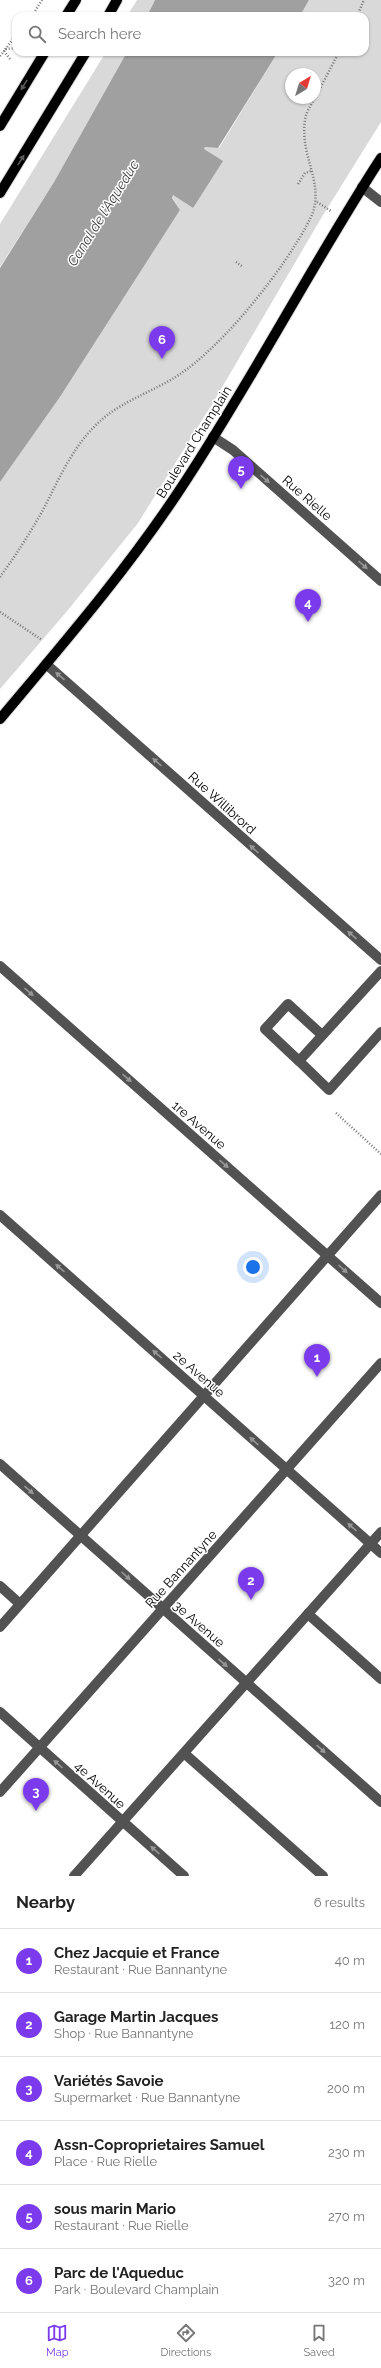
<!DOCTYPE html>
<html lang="en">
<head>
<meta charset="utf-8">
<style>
  body { margin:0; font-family:Raleway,sans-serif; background:#f6f6f6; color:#222 }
  .compass { position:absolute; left:285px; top:68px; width:36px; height:36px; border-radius:50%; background:#fff; box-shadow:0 1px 3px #0004; rotate:38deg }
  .you { position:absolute; left:253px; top:1267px; width:14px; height:14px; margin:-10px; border:3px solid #fff; border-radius:50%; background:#1a73e8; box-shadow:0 0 0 6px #1a73e833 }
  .badge { display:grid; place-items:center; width:26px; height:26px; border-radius:50%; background:#7c3aed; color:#fff; font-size:13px; font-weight:700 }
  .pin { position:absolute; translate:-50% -33px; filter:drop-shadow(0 1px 2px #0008) }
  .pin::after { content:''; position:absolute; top:21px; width:14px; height:12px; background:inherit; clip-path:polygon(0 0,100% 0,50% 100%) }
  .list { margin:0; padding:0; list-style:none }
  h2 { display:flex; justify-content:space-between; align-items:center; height:52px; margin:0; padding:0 16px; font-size:17px }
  h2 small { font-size:13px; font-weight:400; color:#767676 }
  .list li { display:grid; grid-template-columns:26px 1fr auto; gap:12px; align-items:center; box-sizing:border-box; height:64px; padding:0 16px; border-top:1px solid #e0e0e0 }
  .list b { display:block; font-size:15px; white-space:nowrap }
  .list p { margin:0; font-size:13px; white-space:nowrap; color:#767676 }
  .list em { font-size:13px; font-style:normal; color:#767676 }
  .icon { flex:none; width:22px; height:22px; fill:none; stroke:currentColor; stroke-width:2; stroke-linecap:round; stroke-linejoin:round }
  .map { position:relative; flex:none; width:381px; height:1876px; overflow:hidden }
  .search { position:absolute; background:#fff; box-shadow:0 1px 3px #0004; left:12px; right:12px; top:12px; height:44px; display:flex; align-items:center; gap:10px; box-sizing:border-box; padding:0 14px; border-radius:12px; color:#767676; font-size:15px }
  .sheet { height:436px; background:#fff }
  nav { display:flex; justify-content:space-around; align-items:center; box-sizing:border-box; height:56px; border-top:1px solid #e0e0e0; background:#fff; font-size:11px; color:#767676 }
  nav a { display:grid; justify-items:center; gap:2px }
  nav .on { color:#7c3aed }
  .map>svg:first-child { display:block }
  .green { fill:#d9d9d9; fill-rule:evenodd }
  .water { fill:#a0a0a0 }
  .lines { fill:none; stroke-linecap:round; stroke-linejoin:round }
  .major-casing { stroke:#dbdbdb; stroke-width:12 }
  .path { stroke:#747474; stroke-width:2.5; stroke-dasharray:1 2; stroke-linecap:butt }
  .minor { stroke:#525252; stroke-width:10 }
  .major { stroke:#000; stroke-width:10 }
  .oneway { fill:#595959 }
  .oneway2 { fill:#979797 }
  .labels { text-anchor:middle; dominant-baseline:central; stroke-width:3; stroke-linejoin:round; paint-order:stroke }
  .street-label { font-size:13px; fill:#000; stroke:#fff }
  .water-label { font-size:14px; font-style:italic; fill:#414141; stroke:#fff }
</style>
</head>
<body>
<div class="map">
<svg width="381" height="1876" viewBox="0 0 381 1876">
  <rect width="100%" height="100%" fill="#fff"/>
  <!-- green -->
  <g class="green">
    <polygon points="137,0 155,0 147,16 127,16"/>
    <path d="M309,0H381V122L320,220L214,401L138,523L68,610L0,689V482L60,397L180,210L172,197L173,195L193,208L204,149L205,147L219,148L278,52H365V16H300ZM291,74H315V98H291Z"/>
    <polygon points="106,52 127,52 54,182 0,267 0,224"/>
  </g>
  <!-- water -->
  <g class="water">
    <polygon points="155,0 309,0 300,16 147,16"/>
    <polygon points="127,52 278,52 218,148 205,147 204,149 223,161 193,208 173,195 172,198 180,210 60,397 0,482 0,268 54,182"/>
  </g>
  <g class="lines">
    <defs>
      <g id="major">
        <polyline points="66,16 76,0"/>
        <polyline points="108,16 117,0"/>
        <polyline points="0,126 45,52"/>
        <polyline points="0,193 86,52"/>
        <path d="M0,719C63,644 127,570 181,488C252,381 311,266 381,158"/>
      </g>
    </defs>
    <!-- major casing -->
    <use href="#major" class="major-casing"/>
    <!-- path -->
    <g class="path">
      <polyline points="32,16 42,0"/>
      <polyline points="357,16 364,0"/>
      <polyline points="0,56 6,49 16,48"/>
      <polyline points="10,59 4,51 16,35"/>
      <polyline points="315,98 339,52"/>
      <polyline points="298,184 305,173 311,171"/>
      <polyline points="317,202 331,211"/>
      <polyline points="236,262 243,267"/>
      <path d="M0,577C16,555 30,533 43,510C58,481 71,450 94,427C117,402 152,393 180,374C224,345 285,268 309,221C328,186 299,158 305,120C306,112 311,105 315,98"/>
      <polyline points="0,612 42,640"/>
      <polyline points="336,1113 381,1154"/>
    </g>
    <!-- minor -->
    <g class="minor">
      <polyline points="362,187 381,202"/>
      <polyline points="213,437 233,450 381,581"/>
      <polyline points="46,664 381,960"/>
      <polyline points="0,966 381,1303"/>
      <polyline points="322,1035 288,1004 265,1029 299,1061 381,971"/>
      <polyline points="299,1061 329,1090 381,1032"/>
      <polyline points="0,1215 381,1553"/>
      <polyline points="0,1464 381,1802"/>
      <polyline points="0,1586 20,1604"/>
      <polyline points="308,1614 381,1679"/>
      <polyline points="0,1627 381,1195"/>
      <polyline points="0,1712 184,1876"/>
      <polyline points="185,1754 323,1876"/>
      <polyline points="0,1792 381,1363"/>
      <polyline points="74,1876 381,1532"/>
    </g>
    <!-- major -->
    <use href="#major" class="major"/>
  </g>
  <!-- one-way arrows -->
  <defs><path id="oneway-solid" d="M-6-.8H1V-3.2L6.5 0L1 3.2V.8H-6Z"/></defs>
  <g class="oneway">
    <use href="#oneway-solid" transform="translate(24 85) rotate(121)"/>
    <use href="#oneway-solid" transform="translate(21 160) rotate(-58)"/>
  </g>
  <g class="oneway2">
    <use href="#oneway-solid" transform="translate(265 479) rotate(41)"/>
    <use href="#oneway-solid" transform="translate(363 565) rotate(42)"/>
    <use href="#oneway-solid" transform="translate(60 676) rotate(-139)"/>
    <use href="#oneway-solid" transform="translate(157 762) rotate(-138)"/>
    <use href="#oneway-solid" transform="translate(254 849) rotate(-138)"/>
    <use href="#oneway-solid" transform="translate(352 935) rotate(-139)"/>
    <use href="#oneway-solid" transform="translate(29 992) rotate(41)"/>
    <use href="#oneway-solid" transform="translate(127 1078) rotate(41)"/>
    <use href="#oneway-solid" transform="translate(224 1164) rotate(41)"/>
    <use href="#oneway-solid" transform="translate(60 1268) rotate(-139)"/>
    <use href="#oneway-solid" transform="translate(343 1269) rotate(42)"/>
    <use href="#oneway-solid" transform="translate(157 1354) rotate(-139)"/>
    <use href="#oneway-solid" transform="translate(254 1441) rotate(-138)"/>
    <use href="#oneway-solid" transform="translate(29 1490) rotate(41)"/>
    <use href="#oneway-solid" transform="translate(352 1527) rotate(-139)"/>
    <use href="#oneway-solid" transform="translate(126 1576) rotate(42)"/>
    <use href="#oneway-solid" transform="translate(223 1663) rotate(41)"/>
    <use href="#oneway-solid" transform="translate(321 1749) rotate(42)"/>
    <use href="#oneway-solid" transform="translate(58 1764) rotate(-138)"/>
    <use href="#oneway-solid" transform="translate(155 1850) rotate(-138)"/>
  </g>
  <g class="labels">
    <!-- street labels -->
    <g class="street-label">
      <text transform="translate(194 442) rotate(-58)">Boulevard Champlain</text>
      <text transform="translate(307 498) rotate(41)">Rue Rielle</text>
      <text transform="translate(222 803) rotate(42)">Rue Willibrord</text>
      <text transform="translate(199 1125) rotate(41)">1re Avenue</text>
      <text transform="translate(199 1374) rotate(41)">2e Avenue</text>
      <text transform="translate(181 1569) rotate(-48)">Rue Bannantyne</text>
      <text transform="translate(199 1624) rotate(41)">3e Avenue</text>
      <text transform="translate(100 1785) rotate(42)">4e Avenue</text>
    </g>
    <!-- water labels -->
    <g class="water-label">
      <text transform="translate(103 213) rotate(-58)">Canal de l'Aqueduc</text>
    </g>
  </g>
</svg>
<svg class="compass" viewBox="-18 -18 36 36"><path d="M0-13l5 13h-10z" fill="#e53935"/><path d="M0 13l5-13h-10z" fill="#767676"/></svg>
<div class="you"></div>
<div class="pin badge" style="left:317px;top:1377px">1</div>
<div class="pin badge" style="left:251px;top:1600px">2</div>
<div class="pin badge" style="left:36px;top:1811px">3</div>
<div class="pin badge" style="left:308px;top:622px">4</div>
<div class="pin badge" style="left:241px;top:489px">5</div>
<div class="pin badge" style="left:162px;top:359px">6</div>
<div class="search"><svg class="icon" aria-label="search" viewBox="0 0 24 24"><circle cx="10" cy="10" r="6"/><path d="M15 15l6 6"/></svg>Search here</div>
</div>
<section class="sheet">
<h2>Nearby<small>6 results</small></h2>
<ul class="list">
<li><span class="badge">1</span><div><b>Chez Jacquie et France</b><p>Restaurant · Rue Bannantyne</p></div><em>40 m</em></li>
<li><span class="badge">2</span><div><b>Garage Martin Jacques</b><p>Shop · Rue Bannantyne</p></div><em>120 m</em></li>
<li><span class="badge">3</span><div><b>Variétés Savoie</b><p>Supermarket · Rue Bannantyne</p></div><em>200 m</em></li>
<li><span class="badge">4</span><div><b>Assn-Coproprietaires Samuel</b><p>Place · Rue Rielle</p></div><em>230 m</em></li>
<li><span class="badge">5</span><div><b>sous marin Mario</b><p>Restaurant · Rue Rielle</p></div><em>270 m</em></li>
<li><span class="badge">6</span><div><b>Parc de l'Aqueduc</b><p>Park · Boulevard Champlain</p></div><em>320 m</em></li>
</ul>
</section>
<nav>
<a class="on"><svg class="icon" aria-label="map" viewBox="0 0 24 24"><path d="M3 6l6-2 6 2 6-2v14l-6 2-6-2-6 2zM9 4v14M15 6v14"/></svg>Map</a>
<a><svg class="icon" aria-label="directions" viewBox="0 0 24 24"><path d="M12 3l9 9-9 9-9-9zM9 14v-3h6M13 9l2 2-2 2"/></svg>Directions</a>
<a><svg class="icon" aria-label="saved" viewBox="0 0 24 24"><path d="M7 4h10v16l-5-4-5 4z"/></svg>Saved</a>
</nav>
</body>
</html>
